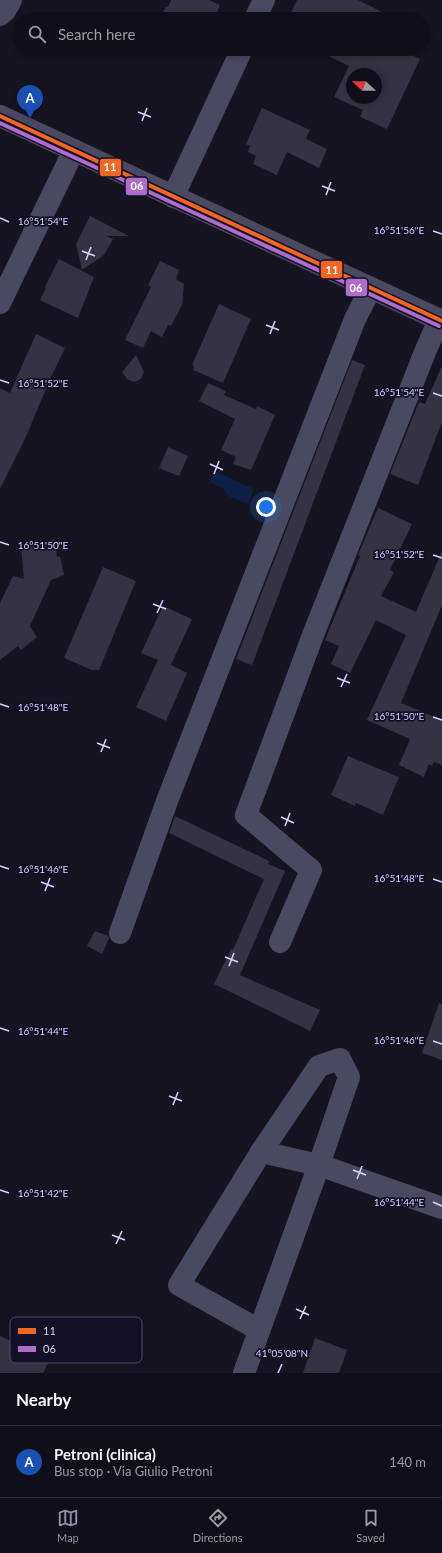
<!DOCTYPE html>
<html lang="en">
<head>
<meta charset="utf-8">
<style>
  body { margin:0; font-family:Lato,sans-serif; background:#1e1d26; color:#f1f3f6 }
  .compass { position:absolute; left:346px; top:68px; width:36px; height:36px; border-radius:50%; background:#100f19; box-shadow:0 2px 6px #0003; rotate:292deg }
  .you { position:absolute; left:266px; top:507px; width:14px; height:14px; margin:-10px; border:3px solid #fff; border-radius:50%; background:#1a73e8; box-shadow:0 0 0 6px #1a73e833 }
  .badge { display:grid; place-items:center; width:26px; height:26px; border-radius:50%; background:#9591b1; color:#fff; font-size:13px; font-weight:700 }
  .pin { position:absolute; translate:-50% -33px; filter:drop-shadow(0 1px 2px #0008) }
  .pin::after { content:''; position:absolute; top:21px; width:14px; height:12px; background:inherit; clip-path:polygon(0 0,100% 0,50% 100%) }
  .list { margin:0; padding:0; list-style:none }
  h2 { display:flex; justify-content:space-between; align-items:center; height:52px; margin:0; padding:0 16px; font-size:17px }
  h2 small { font-size:13px; font-weight:400; color:#9c9ca2 }
  .list li { display:grid; grid-template-columns:26px 1fr auto; gap:12px; align-items:center; box-sizing:border-box; height:72px; padding:0 16px; border-top:1px solid #302f38 }
  .list b { display:block; font-size:15px; white-space:nowrap }
  .list p { margin:0; font-size:13px; white-space:nowrap; color:#9c9ca2 }
  .list em { font-size:13px; font-style:normal; color:#9c9ca2 }
  .icon { flex:none; width:22px; height:22px; fill:none; stroke:currentColor; stroke-width:2; stroke-linecap:round; stroke-linejoin:round }
  .map { position:relative; flex:none; width:442px; height:1373px; overflow:hidden }
  .search { position:absolute; background:#100f19; box-shadow:0 2px 6px #0003; left:12px; right:12px; top:12px; height:44px; display:flex; align-items:center; gap:10px; box-sizing:border-box; padding:0 14px; border-radius:22px; color:#9c9ca2; font-size:15px }
  .sheet { height:124px; background:#100f19 }
  nav { display:flex; justify-content:space-around; align-items:center; box-sizing:border-box; height:56px; border-top:1px solid #302f38; background:#100f19; font-size:11px; color:#9c9ca2 }
  nav a { display:grid; justify-items:center; gap:2px }
  nav .on { color:#9591b1 }
  .map>svg:first-child { display:block }
  .water { fill:#0d2144 }
  .building { fill:#343243; fill-rule:evenodd }
  .lines { fill:none; stroke-linecap:round; stroke-linejoin:round }
  .minor { stroke:#4a4962; stroke-width:22 }
  .bus-1-casing { stroke:#130f26; stroke-width:7 }
  .bus-2-casing { stroke:#130f26; stroke-width:7 }
  .bus-1 { stroke:#f26522; stroke-width:4 }
  .bus-2 { stroke:#b06ccc; stroke-width:4 }
  .ticks { fill:none; stroke:#d9d4ff; stroke-width:1.5 }
  .key { fill:#130f26; stroke:#4e4a67; stroke-width:1 }
  .key-label { font-size:11px; fill:#d9d4ff }
  .ticks-label { font-size:10px; text-anchor:middle; fill:#d9d4ff; stroke:#130f26; stroke-width:3.5; stroke-linejoin:round; paint-order:stroke }
  .line-badge { stroke:#130f26; stroke-width:1.5 }
  .badge-label { font-size:11px; text-anchor:middle; font-weight:bold; fill:#fff }
</style>
</head>
<body>
<div class="map">
<svg width="442" height="1373" viewBox="0 0 442 1373">
  <rect width="100%" height="100%" fill="#161421"/>
  <!-- water -->
  <polygon class="water" points="214,471 254,489 248,504 228,496 223,488 209,482"/>
  <!-- building -->
  <g class="building">
    <polygon points="171,0 209,0 220,5 214,19 160,19 166,6 168,7"/>
    <polygon points="297,0 358,0 396,19 288,19"/>
    <path d="M314,49H399L420,59L387,129L360,117L363,110L334,97L349,66ZM352,74H376V98H352Z"/>
    <polygon points="262,108 310,130 306,139 327,149 319,168 287,152 277,175 253,164 256,156 248,152 250,146 246,144"/>
    <polygon points="90,216 129,236 106,236 113,239 104,255 82,270 76,244"/>
    <polygon points="59,259 94,277 78,318 40,300 46,288 45,287"/>
    <polygon points="160,261 179,270 176,279 184,284 182,305 171,326 168,325 162,337 151,331 143,348 125,340 151,287 148,285"/>
    <polygon points="219,304 251,319 223,383 193,370 194,366 192,365"/>
    <polygon points="36,334 65,348 51,377 25,439 0,489 0,388 10,393"/>
    <polygon points="136,355 144,372 141,379 134,382 127,379 122,372"/>
    <polygon points="352,360 365,365 252,665 236,659"/>
    <polygon points="442,366 442,422 418,485 390,474 419,402 425,404"/>
    <polygon points="208,383 226,391 224,395 256,409 257,406 275,415 251,470 233,464 236,457 221,450 235,419 199,401"/>
    <polygon points="168,447 188,456 179,476 159,468"/>
    <polygon points="378,508 412,524 390,570 394,572 381,596 416,612 442,551 442,605 401,703 442,720 442,765 434,762 432,766 429,764 424,777 399,765 410,739 367,720 406,635 376,620 350,673 331,664 339,646 325,640 360,556 358,555"/>
    <polygon points="55,539 57,557 60,556 64,575 51,580 30,626 37,637 21,650 18,646 0,660 0,603 13,576 24,579 21,546"/>
    <polygon points="103,567 136,581 99,670 92,670 64,658"/>
    <polygon points="163,606 192,619 171,665 187,673 166,721 136,707 158,660 141,653"/>
    <polygon points="348,756 399,777 383,815 356,803 355,806 331,795"/>
    <polygon points="175,816 269,861 268,864 285,871 240,975 320,1010 310,1031 214,984 231,949 233,950 264,879 169,833"/>
    <polygon points="95,931 108,936 109,938 102,954 87,946"/>
    <polygon points="439,1003 442,1004 442,1060 422,1053"/>
    <polygon points="0,1336 31,1351 34,1345 53,1354 43,1373 0,1373"/>
    <polygon points="315,1338 347,1350 339,1373 303,1373"/>
  </g>
  <g class="lines">
    <!-- minor -->
    <g class="minor">
      <polyline points="0,15 5,11 11,0"/>
      <polyline points="255,19 264,0"/>
      <polyline points="0,116 442,321"/>
      <polyline points="173,197 242,49"/>
      <polyline points="0,303 74,150"/>
      <polyline points="120,933 167,801 355,319 371,288"/>
      <polyline points="280,942 311,870 246,815 313,635 425,352 439,320"/>
      <polyline points="261,1152 319,1165 442,1208"/>
      <polyline points="244,1373 319,1165 349,1077 340,1059 319,1066 261,1152 179,1285 259,1330"/>
    </g>
    <defs>
      <polyline id="bus-1" points="0,116 442,321"/>
      <polyline id="bus-2" points="0,123 439,326"/>
    </defs>
    <!-- bus-1 casing -->
    <use href="#bus-1" class="bus-1-casing"/>
    <!-- bus-2 casing -->
    <use href="#bus-2" class="bus-2-casing"/>
    <!-- bus-1 -->
    <use href="#bus-1" class="bus-1"/>
    <!-- bus-2 -->
    <use href="#bus-2" class="bus-2"/>
  </g>
  <!-- ticks -->
  <path class="ticks" d="M138,112L151,117M142,121L147,108M322,186L335,191M326,195L331,182M0,218L9,222M433,231L442,234M82,251L95,256M86,260L91,247M266,325L279,330M270,334L275,321M0,380L9,383M433,393L442,396M210,464L223,470M214,474L219,461M0,542L9,545M433,555L442,558M153,604L166,609M157,613L163,600M337,678L350,683M341,687L347,674M0,704L9,707M433,717L442,720M97,743L110,748M101,752L106,739M281,817L294,823M285,826L290,813M0,866L9,869M433,879L442,882M41,882L54,887M45,891L50,878M225,957L238,962M229,966L234,953M0,1028L9,1031M433,1041L442,1044M169,1096L182,1101M173,1105L178,1092M353,1170L366,1175M357,1179L362,1166M0,1190L9,1193M433,1202L442,1206M112,1235L125,1240M116,1244L122,1231M296,1309L309,1315M300,1319L306,1306M278,1373L282,1364"/>
  <!-- legend -->
  <rect x="10" y="1317" width="132" height="46" rx="6" class="key"/>
  <rect x="18" y="1328" width="18" height="6" fill="#f26522"/>
  <rect x="18" y="1346" width="18" height="6" fill="#b06ccc"/>
  <g class="key-label">
    <text x="43" y="1335">11</text>
    <text x="43" y="1353">06</text>
  </g>
  <g class="ticks-label">
    <text x="43" y="225">16°51'54"E</text>
    <text x="399" y="234">16°51'56"E</text>
    <text x="43" y="387">16°51'52"E</text>
    <text x="399" y="396">16°51'54"E</text>
    <text x="43" y="549">16°51'50"E</text>
    <text x="399" y="558">16°51'52"E</text>
    <text x="43" y="711">16°51'48"E</text>
    <text x="399" y="720">16°51'50"E</text>
    <text x="43" y="873">16°51'46"E</text>
    <text x="399" y="882">16°51'48"E</text>
    <text x="43" y="1035">16°51'44"E</text>
    <text x="399" y="1044">16°51'46"E</text>
    <text x="43" y="1197">16°51'42"E</text>
    <text x="399" y="1206">16°51'44"E</text>
    <text x="282" y="1357">41°05'08"N</text>
  </g>
  <g class="line-badge">
    <rect x="99" y="158" width="23" height="19" rx="4" fill="#f26522"/>
    <rect x="125" y="177" width="23" height="19" rx="4" fill="#b06ccc"/>
    <rect x="320" y="260" width="23" height="19" rx="4" fill="#f26522"/>
    <rect x="345" y="278" width="23" height="19" rx="4" fill="#b06ccc"/>
  </g>
  <g class="badge-label">
    <text x="110" y="171">11</text>
    <text x="137" y="190">06</text>
    <text x="332" y="274">11</text>
    <text x="356" y="292">06</text>
  </g>
</svg>
<svg class="compass" viewBox="-18 -18 36 36"><path d="M0-13l5 13h-10z" fill="#e53935"/><path d="M0 13l5-13h-10z" fill="#9c9ca2"/></svg>
<div class="you"></div>
<div class="pin badge" style="left:30px;top:118px;background:#1a4fb4">A</div>
<div class="search"><svg class="icon" aria-label="search" viewBox="0 0 24 24"><circle cx="10" cy="10" r="6"/><path d="M15 15l6 6"/></svg>Search here</div>
</div>
<section class="sheet">
<h2>Nearby<small></small></h2>
<ul class="list">
<li><span class="badge" style="background:#1a4fb4">A</span><div><b>Petroni (clinica)</b><p>Bus stop · Via Giulio Petroni</p></div><em>140 m</em></li>
</ul>
</section>
<nav>
<a class="on"><svg class="icon" aria-label="map" viewBox="0 0 24 24"><path d="M3 6l6-2 6 2 6-2v14l-6 2-6-2-6 2zM9 4v14M15 6v14"/></svg>Map</a>
<a><svg class="icon" aria-label="directions" viewBox="0 0 24 24"><path d="M12 3l9 9-9 9-9-9zM9 14v-3h6M13 9l2 2-2 2"/></svg>Directions</a>
<a><svg class="icon" aria-label="saved" viewBox="0 0 24 24"><path d="M7 4h10v16l-5-4-5 4z"/></svg>Saved</a>
</nav>
</body>
</html>
